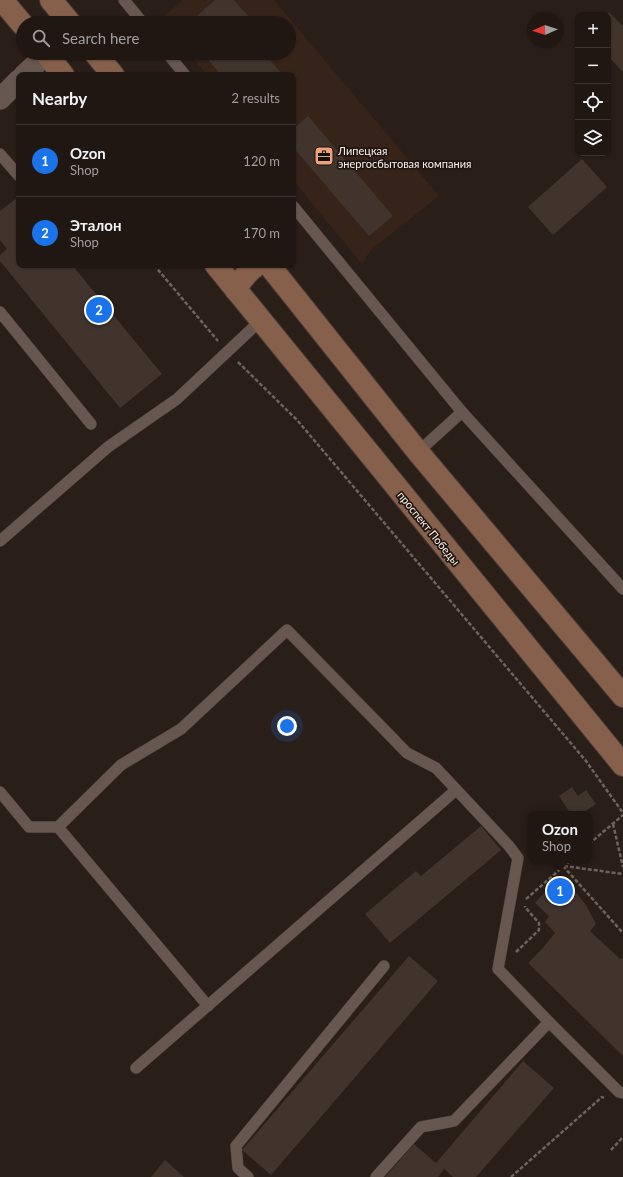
<!DOCTYPE html>
<html lang="en">
<head>
<meta charset="utf-8">
<style>
  body { margin:0; font-family:Lato,sans-serif; background:#281f1b; color:#f1f3f6 }
  .controls { position:absolute; right:12px; top:12px; display:grid; overflow:hidden; border-radius:8px; box-shadow:0 1px 3px #0004 }
  .controls button { width:36px; height:36px; display:grid; place-items:center; padding:0; border:0; border-bottom:1px solid #3d3532; background:#201612; color:#f1f3f6; font:20px sans-serif }
  .compass { position:absolute; left:527px; top:12px; width:36px; height:36px; border-radius:50%; background:#201612; box-shadow:0 1px 3px #0004; rotate:267deg }
  .you { position:absolute; left:287px; top:726px; width:14px; height:14px; margin:-10px; border:3px solid #fff; border-radius:50%; background:#1a73e8; box-shadow:0 0 0 6px #1a73e833 }
  .badge { display:grid; place-items:center; width:26px; height:26px; border-radius:50%; background:#1a73e8; color:#fff; font-size:13px; font-weight:700 }
  .pin { position:absolute; translate:-50% -50%; border:2px solid #fff; box-shadow:0 1px 4px #0006 }
  .popup { position:absolute; left:528px; top:811px; width:64px; height:52px; box-sizing:border-box; display:grid; place-content:center; border-radius:8px; background:#201612; filter:drop-shadow(0 1px 3px #0005); font-size:13px; white-space:nowrap; color:#a29f9f }
  .popup b { font-size:15px; color:#f1f3f6 }
  .popup::after { content:''; position:absolute; left:50%; top:100%; margin-left:-8px; border:8px solid transparent; border-top-color:#201612 }
  .list { margin:0; padding:0; list-style:none }
  h2 { display:flex; justify-content:space-between; align-items:center; height:52px; margin:0; padding:0 16px; font-size:17px }
  h2 small { font-size:13px; font-weight:400; color:#a29f9f }
  .list li { display:grid; grid-template-columns:26px 1fr auto; gap:12px; align-items:center; box-sizing:border-box; height:72px; padding:0 16px; border-top:1px solid #3d3532 }
  .list b { display:block; font-size:15px; white-space:nowrap }
  .list p { margin:0; font-size:13px; white-space:nowrap; color:#a29f9f }
  .list em { font-size:13px; font-style:normal; color:#a29f9f }
  .icon { flex:none; width:22px; height:22px; fill:none; stroke:currentColor; stroke-width:2; stroke-linecap:round; stroke-linejoin:round }
  .map { position:relative; flex:none; width:623px; height:1177px; overflow:hidden }
  .search { position:absolute; background:#201612; box-shadow:0 1px 3px #0004; left:16px; top:16px; width:280px; height:44px; display:flex; align-items:center; gap:10px; box-sizing:border-box; padding:0 14px; border-radius:22px; color:#a29f9f; font-size:15px }
  .panel { position:absolute; background:#201612; box-shadow:0 1px 3px #0004; left:16px; top:72px; width:280px; height:196px; border-radius:8px }
  .map>svg:first-child { display:block }
  .built { fill:#36231a }
  .building { fill:#41342d }
  .lines { fill:none; stroke-linecap:round; stroke-linejoin:round }
  .lane-casing { stroke:#463b37; stroke-width:12 }
  .street-casing { stroke:#463b37; stroke-width:22 }
  .secondary-casing { stroke:#463b37; stroke-width:24 }
  .path { stroke:#6e635d; stroke-width:2.5; stroke-dasharray:4 2; stroke-linecap:butt }
  .lane { stroke:#665750; stroke-width:11 }
  .street { stroke:#665750; stroke-width:21 }
  .secondary { stroke:#87604c; stroke-width:22 }
  .labels { text-anchor:middle; dominant-baseline:central; stroke-width:3.5; stroke-linejoin:round; paint-order:stroke }
  .poi-label { font-size:11px; fill:#fbf2ee; stroke:#21150f; text-anchor:start }
  .street-label { font-size:11px; fill:#fbf2ee; stroke:#21150f }
</style>
</head>
<body>
<div class="map">
<svg width="623" height="1177" viewBox="0 0 623 1177">
  <rect width="100%" height="100%" fill="#2a1e18"/>
  <!-- built -->
  <polygon class="built" points="183,0 274,0 439,196 370,251 362,264 293,180 293,75 207,75 189,53 289,53 289,23 164,23 161,19"/>
  <!-- building -->
  <g class="building">
    <polygon points="215,0 234,0 254,23 189,23"/>
    <polygon points="609,12 623,26 623,72 608,56 608,15 606,15"/>
    <polygon points="209,53 264,53 283,75 221,75 209,61 213,57"/>
    <polygon points="308,116 393,216 369,236 293,147 293,129"/>
    <polygon points="582,159 607,187 553,235 528,207"/>
    <polygon points="17,198 19,201 19,265 72,265 162,374 120,408 0,261 0,255 7,249 0,240 0,211"/>
    <polygon points="572,787 578,796 586,790 596,804 581,814 571,814 559,796"/>
    <polygon points="481,826 501,850 390,943 365,914 416,871 421,876"/>
    <polygon points="557,879 572,888 586,905 596,924 590,931 620,959 623,958 623,1056 528,963 542,949 555,933 545,922 549,916 535,903"/>
    <polygon points="409,956 438,981 271,1175 242,1150"/>
    <polygon points="523,1061 554,1088 476,1177 453,1177 444,1169 438,1177 385,1177 414,1144 436,1163"/>
    <polygon points="165,1160 184,1177 151,1177"/>
  </g>
  <g class="lines">
    <defs>
      <g id="lane">
        <polyline points="124,0 143,23"/>
        <polyline points="167,53 185,75"/>
        <polyline points="0,154 19,176"/>
        <polyline points="293,206 462,412 418,452"/>
        <polyline points="0,312 91,424"/>
        <polyline points="462,412 623,589"/>
        <polyline points="0,541 108,447 177,399 260,321"/>
        <polyline points="0,792 29,827 58,827 121,765 181,729 287,630 407,753 436,768 509,846 518,858 498,969 549,1022 619,1092 623,1093"/>
        <polyline points="58,827 208,1006"/>
        <polyline points="136,1068 456,790"/>
        <polyline points="248,1177 238,1168 236,1146 384,966"/>
        <polyline points="376,1177 421,1127 454,1121 549,1022"/>
      </g>
      <g id="street">
        <polyline points="24,75 47,54"/>
        <polyline points="0,99 19,80"/>
      </g>
      <g id="secondary">
        <polyline points="2,0 23,25"/>
        <polyline points="51,0 70,23"/>
        <polyline points="46,53 63,75"/>
        <polyline points="95,53 113,75"/>
        <polyline points="216,265 623,765"/>
        <polyline points="269,265 418,452 623,696"/>
        <path d="M236,290C241,279 247,272 257,265"/>
      </g>
    </defs>
    <!-- lane casing -->
    <use href="#lane" class="lane-casing"/>
    <!-- street casing -->
    <use href="#street" class="street-casing"/>
    <!-- secondary casing -->
    <use href="#secondary" class="secondary-casing"/>
    <!-- path -->
    <g class="path">
      <polyline points="154,265 218,341"/>
      <polyline points="238,362 297,420 586,761 623,813"/>
      <polyline points="613,824 623,867"/>
      <polyline points="589,844 623,815"/>
      <polyline points="563,866 623,933"/>
      <polyline points="564,866 623,874"/>
      <polyline points="526,899 571,860"/>
      <polyline points="516,952 539,930 539,923 525,907 525,906"/>
      <polyline points="611,1150 623,1137"/>
      <polyline points="511,1177 602,1097 604,1098"/>
    </g>
    <!-- lane -->
    <use href="#lane" class="lane"/>
    <!-- street -->
    <use href="#street" class="street"/>
    <!-- secondary -->
    <use href="#secondary" class="secondary"/>
  </g>
  <!-- icons -->
  <defs>
    <symbol id="office-square" viewBox="-11 -11 22 22"><rect x="-9" y="-9" width="18" height="18" rx="4" fill="#f0a279" stroke="#21150f"/><path d="M-6-3h4V-5.5h4V-3h4V5H-6ZM-1-4.5V-3h2v-1.5ZM-6 0V1H6V0Z" fill="#111"/></symbol>
  </defs>
  <g fill-rule="evenodd">
    <use href="#office-square" x="313" y="145" width="22" height="22"/>
  </g>
  <g class="labels">
    <!-- poi labels -->
    <g class="poi-label">
      <text x="338" y="150">Липецкая<tspan x="338" dy="13">энергосбытовая компания</tspan></text>
    </g>
    <!-- street labels -->
    <g class="street-label">
      <text transform="translate(429 528) rotate(51)">проспект Победы</text>
    </g>
  </g>
</svg>
<div class="controls">
<button>+</button>
<button>−</button>
<button><svg class="icon" aria-label="locate" viewBox="0 0 24 24"><circle cx="12" cy="12" r="6"/><path d="M12 2v4M12 18v4M2 12h4M18 12h4"/></svg></button>
<button><svg class="icon" aria-label="layers" viewBox="0 0 24 24"><path d="M12 4l9 5-9 5-9-5zM3 14l9 5 9-5"/></svg></button>
</div>
<svg class="compass" viewBox="-18 -18 36 36"><path d="M0-13l5 13h-10z" fill="#e53935"/><path d="M0 13l5-13h-10z" fill="#a29f9f"/></svg>
<div class="you"></div>
<div class="pin badge" style="left:560px;top:891px">1</div>
<div class="popup"><b>Ozon</b>Shop</div>
<div class="pin badge" style="left:99px;top:310px">2</div>
<div class="search"><svg class="icon" aria-label="search" viewBox="0 0 24 24"><circle cx="10" cy="10" r="6"/><path d="M15 15l6 6"/></svg>Search here</div>
<section class="panel">
<h2>Nearby<small>2 results</small></h2>
<ul class="list">
<li><span class="badge">1</span><div><b>Ozon</b><p>Shop</p></div><em>120 m</em></li>
<li><span class="badge">2</span><div><b>Эталон</b><p>Shop</p></div><em>170 m</em></li>
</ul>
</section>
</div>
</body>
</html>
